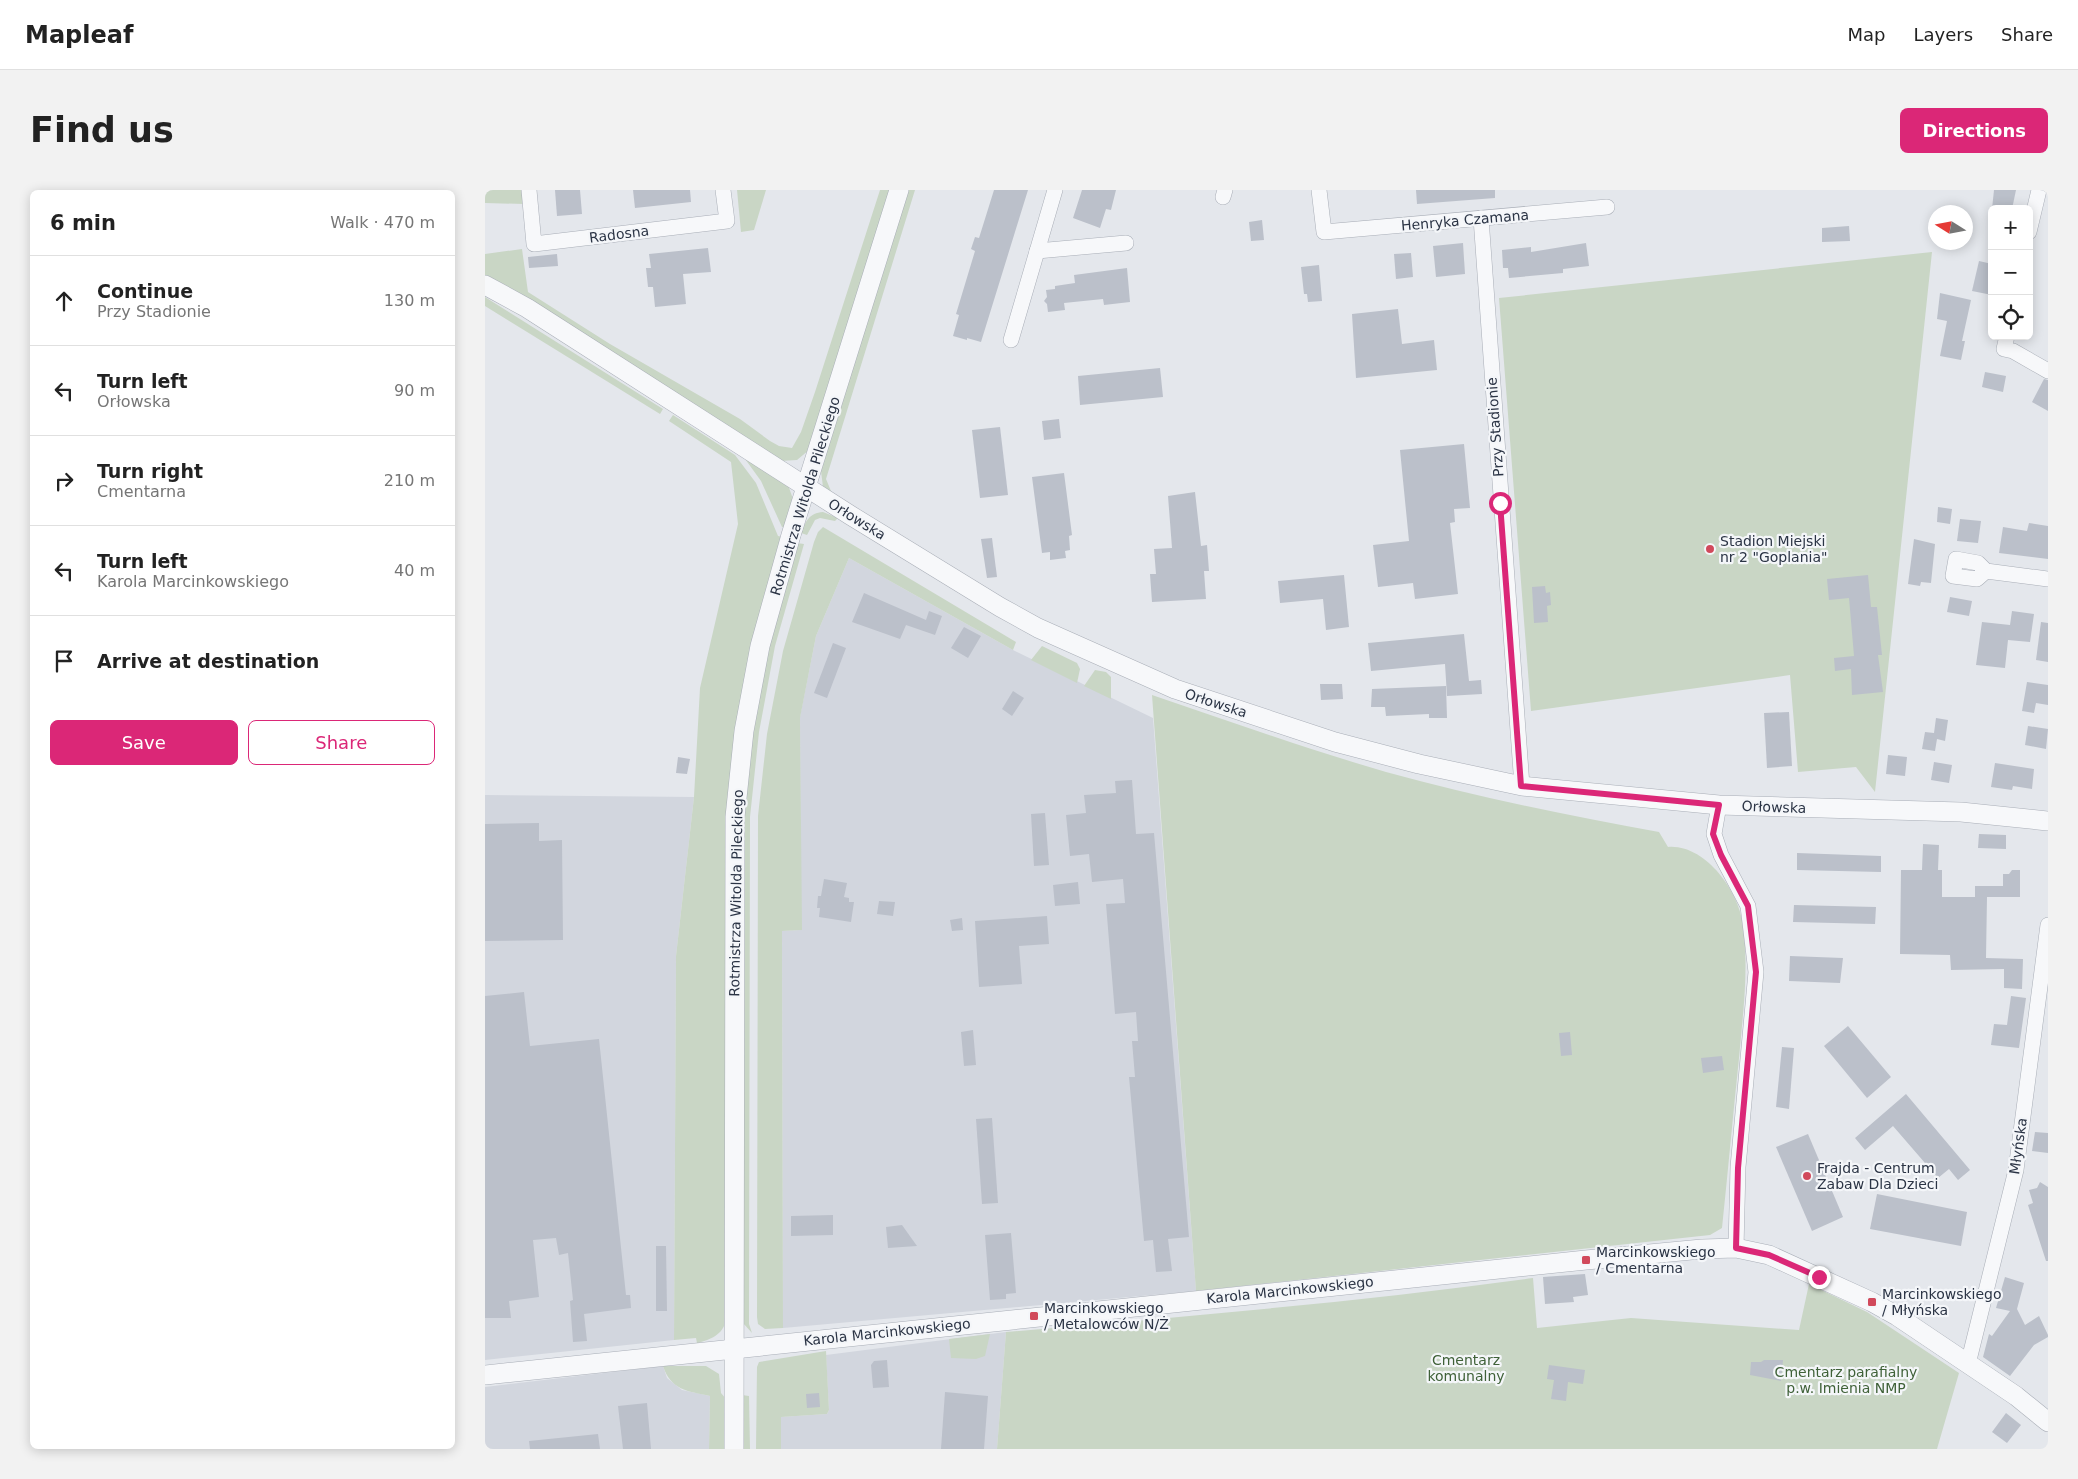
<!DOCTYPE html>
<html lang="en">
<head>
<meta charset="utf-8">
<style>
  body { margin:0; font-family:"DejaVu Sans",sans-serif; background:#f2f2f2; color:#222 }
  .controls { position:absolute; right:15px; top:15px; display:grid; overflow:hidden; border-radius:8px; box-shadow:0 2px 12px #0003 }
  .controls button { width:45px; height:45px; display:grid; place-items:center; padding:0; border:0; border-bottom:1px solid #e0e0e0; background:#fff; color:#222; font:25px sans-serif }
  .compass { position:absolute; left:1443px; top:15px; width:45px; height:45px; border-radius:50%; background:#fff; box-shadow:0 2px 12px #0003; rotate:281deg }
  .stop { position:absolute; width:15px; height:15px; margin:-11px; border:4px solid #db2777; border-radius:50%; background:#fff }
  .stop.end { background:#db2777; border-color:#fff; box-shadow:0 1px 5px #0008 }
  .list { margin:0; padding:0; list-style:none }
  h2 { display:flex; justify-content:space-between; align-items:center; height:65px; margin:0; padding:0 20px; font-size:21px }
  h2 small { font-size:16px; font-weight:400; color:#767676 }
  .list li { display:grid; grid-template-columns:32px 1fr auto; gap:15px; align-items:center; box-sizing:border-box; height:90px; padding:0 20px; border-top:1px solid #e0e0e0 }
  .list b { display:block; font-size:19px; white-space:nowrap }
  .list p { margin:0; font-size:16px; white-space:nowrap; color:#767676 }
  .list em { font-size:16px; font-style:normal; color:#767676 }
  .actions { display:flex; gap:10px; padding:15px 20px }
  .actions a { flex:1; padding:11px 0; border:1px solid #db2777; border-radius:8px; text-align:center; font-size:18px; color:#db2777 }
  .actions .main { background:#db2777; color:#fff }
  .icon { flex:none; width:28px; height:28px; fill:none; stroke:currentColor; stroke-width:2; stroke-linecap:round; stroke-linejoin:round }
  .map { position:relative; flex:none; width:1563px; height:1259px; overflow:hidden; border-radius:8px }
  header { display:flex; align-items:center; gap:30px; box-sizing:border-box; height:70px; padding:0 25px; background:#fff; border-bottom:1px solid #e0e0e0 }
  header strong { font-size:24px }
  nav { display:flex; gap:28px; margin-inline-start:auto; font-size:18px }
  .intro { display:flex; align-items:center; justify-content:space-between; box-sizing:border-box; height:120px; padding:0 30px }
  h1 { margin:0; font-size:35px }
  .button { padding:12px 22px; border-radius:8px; background:#db2777; color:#fff; font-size:18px; font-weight:700 }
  main { display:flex; gap:30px; padding:0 30px }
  aside { flex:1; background:#fff; border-radius:8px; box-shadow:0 2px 12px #0003 }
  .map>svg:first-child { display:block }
  .built { fill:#d2d6de }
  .green { fill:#c9d6c5 }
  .building { fill:#bbc0ca }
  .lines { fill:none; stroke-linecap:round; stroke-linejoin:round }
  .minor-casing { stroke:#a9aeb7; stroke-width:16 }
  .tertiary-casing { stroke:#a9aeb7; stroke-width:20 }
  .minor { stroke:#f7f8fa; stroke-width:15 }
  .tertiary { stroke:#f7f8fa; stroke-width:19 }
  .route { stroke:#db2777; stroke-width:6 }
  .poi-dot { fill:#d1495b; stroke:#f4f6f9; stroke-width:2 }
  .labels { text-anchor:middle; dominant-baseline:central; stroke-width:4.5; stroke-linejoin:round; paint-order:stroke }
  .street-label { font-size:14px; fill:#2b3445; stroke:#f4f6f9 }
  .poi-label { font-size:14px; fill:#2b3445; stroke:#f4f6f9; text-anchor:start }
  .park-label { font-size:14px; fill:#3f6138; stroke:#f4f6f9 }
</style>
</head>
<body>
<header>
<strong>Mapleaf</strong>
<nav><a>Map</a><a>Layers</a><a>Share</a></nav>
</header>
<div class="intro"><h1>Find us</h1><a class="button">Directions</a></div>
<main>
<aside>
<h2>6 min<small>Walk · 470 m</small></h2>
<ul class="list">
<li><svg class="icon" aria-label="ahead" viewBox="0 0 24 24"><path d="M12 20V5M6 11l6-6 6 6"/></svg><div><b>Continue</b><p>Przy Stadionie</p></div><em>130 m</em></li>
<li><svg class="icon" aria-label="left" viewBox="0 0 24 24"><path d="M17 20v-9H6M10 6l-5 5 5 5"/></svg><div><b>Turn left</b><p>Orłowska</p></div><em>90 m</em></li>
<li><svg class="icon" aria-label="right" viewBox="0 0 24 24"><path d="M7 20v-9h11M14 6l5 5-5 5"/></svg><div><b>Turn right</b><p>Cmentarna</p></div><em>210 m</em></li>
<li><svg class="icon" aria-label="left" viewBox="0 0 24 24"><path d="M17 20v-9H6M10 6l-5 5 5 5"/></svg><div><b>Turn left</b><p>Karola Marcinkowskiego</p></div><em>40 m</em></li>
<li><svg class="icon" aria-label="arrive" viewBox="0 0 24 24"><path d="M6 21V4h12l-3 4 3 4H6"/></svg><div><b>Arrive at destination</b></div></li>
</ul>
<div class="actions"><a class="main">Save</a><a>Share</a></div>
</aside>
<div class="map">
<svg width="1563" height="1259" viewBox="0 0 1563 1259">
  <rect width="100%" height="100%" fill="#e4e7ec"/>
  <!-- built -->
  <g class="built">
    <polygon points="364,368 528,460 668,528 711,1101 298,1138 297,741 316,740 315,527 331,446"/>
    <polygon points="0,605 209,607 191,766 189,1150 0,1170"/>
    <polygon points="521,1142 512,1259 296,1259 296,1227 342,1224 344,1220 341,1165"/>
    <polygon points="178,1176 182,1188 197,1200 225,1206 224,1259 0,1259 0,1197"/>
  </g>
  <!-- green -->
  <g class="green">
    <polygon points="0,0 37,0 39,14 0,13"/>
    <polygon points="252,0 281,0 269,40 256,42"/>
    <polygon points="395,0 405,0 324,260 312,270 295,271 0,87 0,64 37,59 43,102 125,154 255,229 285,251 294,256 307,258 316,242 330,202"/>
    <polygon points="423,0 430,0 341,289 348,306 338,297 336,281"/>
    <polygon points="1447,62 1390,602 1371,577 1313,582 1305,485 1046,521 1014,108"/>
    <polygon points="0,107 178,219 175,224 0,116"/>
    <path d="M188,225L250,265L271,293L293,346L298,347L242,640L240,708L241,1130C238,1145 225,1150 212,1153L211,1148L189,1150L191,766L209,607L215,498L253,334L246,272L184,231Z"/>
    <polygon points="255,262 302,292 308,309 300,338 297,337 276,291"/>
    <path d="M338,322L353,328L350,331L335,328L330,330L322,345L316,343C321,331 324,323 338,322Z"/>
    <polygon points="338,337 531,452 528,460 364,368 331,446 315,528 317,740 297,741 298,1138 280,1139 273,1134 272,1127 273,626 282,544 298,461 329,352 333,342"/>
    <polygon points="312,353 319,354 290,456 274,542 265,627 264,1134 267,1143 258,1133 257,627 266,542 282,455"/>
    <polygon points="557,456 592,473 595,479 592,493 546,470"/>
    <polygon points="610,480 621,482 626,487 626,509 599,496"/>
    <path d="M667,505C744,531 822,559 901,582C991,607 1082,625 1174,642L1183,657C1220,654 1254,701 1258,735C1264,779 1258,823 1254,868C1248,924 1243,981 1237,1038L1225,1045L711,1101Z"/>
    <path d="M1048,1088L1052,1138L1146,1128L1314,1140L1324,1094L1382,1122L1474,1183L1452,1259H512L521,1142C697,1127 873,1112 1048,1088Z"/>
    <polygon points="505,1144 500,1166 491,1169 466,1168 464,1149"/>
    <polygon points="341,1161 344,1220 342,1224 296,1227 296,1259 271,1259 272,1177 274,1172"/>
    <path d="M178,1176H221L234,1184L236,1203L241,1209V1259H224L225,1206C202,1201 186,1200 178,1176Z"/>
    <polygon points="257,1205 264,1206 265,1259 257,1259"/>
  </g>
  <!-- building -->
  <g class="building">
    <polygon points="70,0 95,0 97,24 72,26"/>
    <polygon points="148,0 205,0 206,12 150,18"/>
    <polygon points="509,0 543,0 496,152 482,148 482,150 468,146 474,125 471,124 490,61 486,59 490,47 494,48"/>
    <polygon points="597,0 631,0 626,20 621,19 615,38 588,28"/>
    <polygon points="931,0 1010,0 1010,8 932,14"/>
    <polygon points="1509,0 1531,0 1527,19 1507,19"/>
    <polygon points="777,30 779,50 766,51 764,32"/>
    <polygon points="1364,36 1365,51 1337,52 1337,38"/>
    <polygon points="978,53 980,84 951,87 948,56"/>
    <polygon points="1101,53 1104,76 1078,79 1078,83 1024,88 1023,78 1018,78 1017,60 1046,57 1046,62"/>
    <polygon points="223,58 226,82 198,84 201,114 170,117 168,97 163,97 161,78 166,78 164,64"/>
    <polygon points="926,63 928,87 911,89 909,64"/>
    <polygon points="72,64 73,76 44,78 43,67"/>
    <polygon points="1494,71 1507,74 1507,105 1487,101"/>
    <polygon points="834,75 837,111 823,112 822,104 819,104 816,77"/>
    <polygon points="642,78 645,112 619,115 618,109 579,113 580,120 563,122 562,114 559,111 562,107 561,100 570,99 570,96 590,93 589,85"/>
    <polygon points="1455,103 1486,110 1477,151 1480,151 1476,170 1455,166 1462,131 1452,129"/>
    <polygon points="913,119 917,154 949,150 952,180 871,188 867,124"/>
    <polygon points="675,178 678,207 595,215 593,186"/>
    <polygon points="1500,182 1521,186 1518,202 1497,197"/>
    <polygon points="1559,189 1563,190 1563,221 1547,212"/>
    <polygon points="574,229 576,248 559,250 557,231"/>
    <polygon points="515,237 523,305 495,308 487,240"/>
    <polygon points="979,254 985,318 969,319 970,332 965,333 973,404 930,409 928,393 893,397 888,355 924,351 915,260"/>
    <polygon points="579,283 587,345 584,346 585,360 580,361 581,368 565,370 565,362 557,363 547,287"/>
    <polygon points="710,302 716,356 722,355 724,381 719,381 721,409 667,412 665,384 671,384 669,359 687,358 683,306"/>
    <polygon points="1453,317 1467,319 1465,334 1452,332"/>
    <polygon points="1475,329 1496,331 1493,353 1472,351"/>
    <polygon points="1544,333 1563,336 1563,369 1514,363 1518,337 1542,341"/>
    <polygon points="507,348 512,387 502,388 496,349"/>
    <polygon points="1429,349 1450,354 1446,393 1436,392 1435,396 1423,394"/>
    <polygon points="859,385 864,437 841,440 838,409 795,413 793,391"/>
    <polygon points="1383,385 1386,417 1392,417 1397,465 1393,465 1398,502 1367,505 1366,479 1350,481 1349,468 1369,466 1364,408 1344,410 1342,389"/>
    <polygon points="1060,396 1061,403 1065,402 1066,415 1062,416 1063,432 1049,433 1047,397"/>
    <polygon points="379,403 441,430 444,421 457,426 450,445 421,435 415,449 367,432"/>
    <polygon points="1465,407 1487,411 1484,426 1462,422"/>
    <polygon points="1527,421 1549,424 1545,452 1523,450 1520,478 1491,475 1497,432 1525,435"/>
    <polygon points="1556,432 1563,433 1563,472 1551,470"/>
    <polygon points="479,437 496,446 483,468 466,458"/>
    <polygon points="979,444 984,491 996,490 997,504 962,506 960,474 886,481 883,453"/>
    <polygon points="348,453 361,458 342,508 329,503"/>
    <polygon points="1542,492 1563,495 1563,515 1551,513 1549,523 1537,521"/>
    <polygon points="835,494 857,494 858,509 836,510"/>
    <polygon points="961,496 962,528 944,528 944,524 901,526 900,517 886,517 887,499"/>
    <polygon points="528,501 539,508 527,526 517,519"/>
    <polygon points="1304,522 1307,576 1282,578 1279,523"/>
    <polygon points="1451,528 1463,530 1460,551 1452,549 1450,561 1437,559 1440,542 1449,543"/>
    <polygon points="1543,536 1563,539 1561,559 1540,555"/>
    <polygon points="1403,565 1422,567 1420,586 1401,584"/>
    <polygon points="193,567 205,569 202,584 191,583"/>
    <polygon points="1449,572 1467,575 1464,593 1446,590"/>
    <polygon points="1510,573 1549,579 1547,599 1528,596 1527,600 1506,597"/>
    <polygon points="647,590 651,644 669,643 704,1047 683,1049 687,1081 671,1082 668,1050 659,1051 644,887 650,887 647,851 653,851 651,822 630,824 621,714 640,713 638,689 607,692 604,664 585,666 581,625 601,623 599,605 631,603 630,591"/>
    <polygon points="560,623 564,675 549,676 546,624"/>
    <polygon points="54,633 54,651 77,650 78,750 0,751 0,634"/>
    <polygon points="1494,644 1521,645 1521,659 1493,658"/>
    <polygon points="1438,654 1454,655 1453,680 1457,680 1457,707 1490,707 1490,696 1518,696 1518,684 1524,684 1527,680 1535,680 1535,707 1502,707 1501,768 1538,769 1537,799 1519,798 1519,779 1466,780 1465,765 1415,764 1416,680 1437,680"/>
    <polygon points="1312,663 1396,666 1396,682 1312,680"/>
    <polygon points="339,689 362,693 359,707 364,708 364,712 369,712 366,732 334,727 335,718 332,718 333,706 336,706"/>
    <polygon points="593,692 595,714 570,716 568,695"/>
    <polygon points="394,711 410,712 408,726 392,724"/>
    <polygon points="1309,715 1391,717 1390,734 1308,732"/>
    <polygon points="562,726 564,754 534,756 537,794 494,797 490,731"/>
    <polygon points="477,728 478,740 467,741 465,730"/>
    <polygon points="1305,766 1358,768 1355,793 1304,791"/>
    <polygon points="39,802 45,856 114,849 141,1105 145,1105 146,1118 99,1124 102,1151 88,1152 85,1111 88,1110 83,1063 74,1065 71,1048 48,1050 54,1107 24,1111 26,1128 0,1128 0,806"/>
    <polygon points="1526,806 1541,808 1534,858 1506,855 1509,834 1522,835"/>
    <polygon points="1363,836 1406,887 1382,908 1339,856"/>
    <polygon points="488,840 491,875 479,876 476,842"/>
    <polygon points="1085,842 1087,865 1076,866 1074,843"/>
    <polygon points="1297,857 1309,858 1304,919 1291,917"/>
    <polygon points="1237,866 1239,880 1218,883 1216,868"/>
    <polygon points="1421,904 1485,980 1473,990 1464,979 1453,988 1408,936 1380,960 1370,948"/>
    <polygon points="507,928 513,1013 497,1014 491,929"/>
    <polygon points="1550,942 1563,943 1563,963 1547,961"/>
    <polygon points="1323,944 1358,1027 1327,1041 1291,957"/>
    <polygon points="1555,992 1563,997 1563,1071 1561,1071 1543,1015 1548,1013 1544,1000 1552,998"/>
    <polygon points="1392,1004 1482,1022 1476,1056 1385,1039"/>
    <polygon points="348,1025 348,1045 306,1046 306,1026"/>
    <polygon points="417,1035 432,1056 403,1058 401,1037"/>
    <polygon points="526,1043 531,1103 521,1104 521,1109 505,1110 500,1045"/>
    <polygon points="171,1056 181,1056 182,1121 171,1121"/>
    <polygon points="1100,1084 1103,1105 1088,1107 1089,1112 1060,1114 1058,1087"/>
    <polygon points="1520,1087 1539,1093 1532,1119 1540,1135 1554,1126 1563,1145 1563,1147 1549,1155 1525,1186 1498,1167 1504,1144 1507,1146 1525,1121 1511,1118"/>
    <polygon points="402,1170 404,1197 388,1198 386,1175 389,1171"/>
    <polygon points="1279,1170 1298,1170 1296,1191 1265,1185 1266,1172 1276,1172"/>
    <polygon points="1064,1175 1100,1180 1098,1194 1083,1192 1081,1211 1066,1209 1069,1190 1062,1189"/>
    <polygon points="460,1202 503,1206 499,1259 456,1259"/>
    <polygon points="334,1203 335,1217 322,1218 321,1204"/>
    <polygon points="162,1213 166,1259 138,1259 133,1216"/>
    <polygon points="1521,1223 1536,1235 1522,1253 1507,1242"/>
    <polygon points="113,1244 115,1259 45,1259 44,1251"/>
  </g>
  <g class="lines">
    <defs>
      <g id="minor">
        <polyline points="44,0 49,54 242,31 238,0"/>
        <polyline points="834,0 839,42 1122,17"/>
        <polyline points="738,7 740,0"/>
        <polyline points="996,28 1037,596"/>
        <polyline points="1544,42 1554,0"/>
        <polyline points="552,61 641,53"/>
        <polyline points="1522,146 1519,159 1528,161 1563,181"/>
        <polyline points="526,150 570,0"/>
        <polyline points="1501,381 1492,389 1468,386 1471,369 1493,373 1501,381 1563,389"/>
        <polyline points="1234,615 1229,644 1236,665 1263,716 1271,782 1253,977 1251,1058"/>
        <polyline points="1483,1174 1531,980 1563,735"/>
      </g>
      <g id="tertiary">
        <polyline points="0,95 42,118 365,325 515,417 553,438 690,499 850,552 934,574 1037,596 1234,615 1476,622 1563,631"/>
        <polyline points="0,1185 1101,1070 1217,1059 1251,1058 1284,1065 1387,1112 1412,1126 1531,1206 1563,1232"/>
        <polyline points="249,1259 250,627 259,541 275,456 306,345 414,0"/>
      </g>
    </defs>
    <!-- minor casing -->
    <use href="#minor" class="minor-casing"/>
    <!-- tertiary casing -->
    <use href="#tertiary" class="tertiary-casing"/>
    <!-- minor -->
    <use href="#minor" class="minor"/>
    <!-- tertiary -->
    <use href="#tertiary" class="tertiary"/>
  </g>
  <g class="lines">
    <!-- route -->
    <polyline class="route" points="1015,313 1036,596 1234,615 1228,644 1236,665 1263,716 1271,782 1253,978 1251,1058 1284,1065 1334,1087"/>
  </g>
  <!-- markers -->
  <g class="poi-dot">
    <circle cx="1225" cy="359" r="5"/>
    <circle cx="1322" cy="986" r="5"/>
    <rect x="1096" y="1065" width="10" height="10" rx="2.5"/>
    <rect x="1382" y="1107" width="10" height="10" rx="2.5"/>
    <rect x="544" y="1121" width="10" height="10" rx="2.5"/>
  </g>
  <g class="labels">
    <!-- street labels -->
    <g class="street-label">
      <text transform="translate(980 30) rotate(-5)">Henryka Czamana</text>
      <text transform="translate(134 44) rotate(-7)">Radosna</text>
      <text transform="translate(1010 237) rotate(-94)">Przy Stadionie</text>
      <text transform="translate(320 306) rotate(-73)">Rotmistrza Witolda Pileckiego</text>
      <text transform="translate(372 329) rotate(32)">Orłowska</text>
      <text transform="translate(731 513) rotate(18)">Orłowska</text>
      <text transform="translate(1289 617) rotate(2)">Orłowska</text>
      <text transform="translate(251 703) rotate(-89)">Rotmistrza Witolda Pileckiego</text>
      <text transform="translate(1533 956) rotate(-82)">Młyńska</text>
      <text transform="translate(805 1100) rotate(-6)">Karola Marcinkowskiego</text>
      <text transform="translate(402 1142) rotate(-6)">Karola Marcinkowskiego</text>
    </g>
    <!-- poi labels -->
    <g class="poi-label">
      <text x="1235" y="351">Stadion Miejski<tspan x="1235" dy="16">nr 2 "Goplania"</tspan></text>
      <text x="1332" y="978">Frajda - Centrum<tspan x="1332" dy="16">Zabaw Dla Dzieci</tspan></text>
      <text x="1111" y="1062">Marcinkowskiego<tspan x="1111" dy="16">/ Cmentarna</tspan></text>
      <text x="1397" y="1104">Marcinkowskiego<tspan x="1397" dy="16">/ Młyńska</tspan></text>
      <text x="559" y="1118">Marcinkowskiego<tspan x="559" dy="16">/ Metalowców N/Ż</tspan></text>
    </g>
    <!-- park labels -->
    <g class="park-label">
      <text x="981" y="1170">Cmentarz<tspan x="981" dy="16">komunalny</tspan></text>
      <text x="1361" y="1182">Cmentarz parafialny<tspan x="1361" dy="16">p.w. Imienia NMP</tspan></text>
    </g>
  </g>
</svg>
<div class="controls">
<button>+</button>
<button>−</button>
<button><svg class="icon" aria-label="locate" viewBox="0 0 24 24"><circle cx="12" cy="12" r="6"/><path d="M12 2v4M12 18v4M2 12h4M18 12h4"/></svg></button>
</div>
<svg class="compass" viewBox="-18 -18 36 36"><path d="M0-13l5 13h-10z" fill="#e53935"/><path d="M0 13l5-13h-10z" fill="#767676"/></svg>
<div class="stop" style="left:1015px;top:313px"></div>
<div class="stop end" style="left:1334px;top:1087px"></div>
</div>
</main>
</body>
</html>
